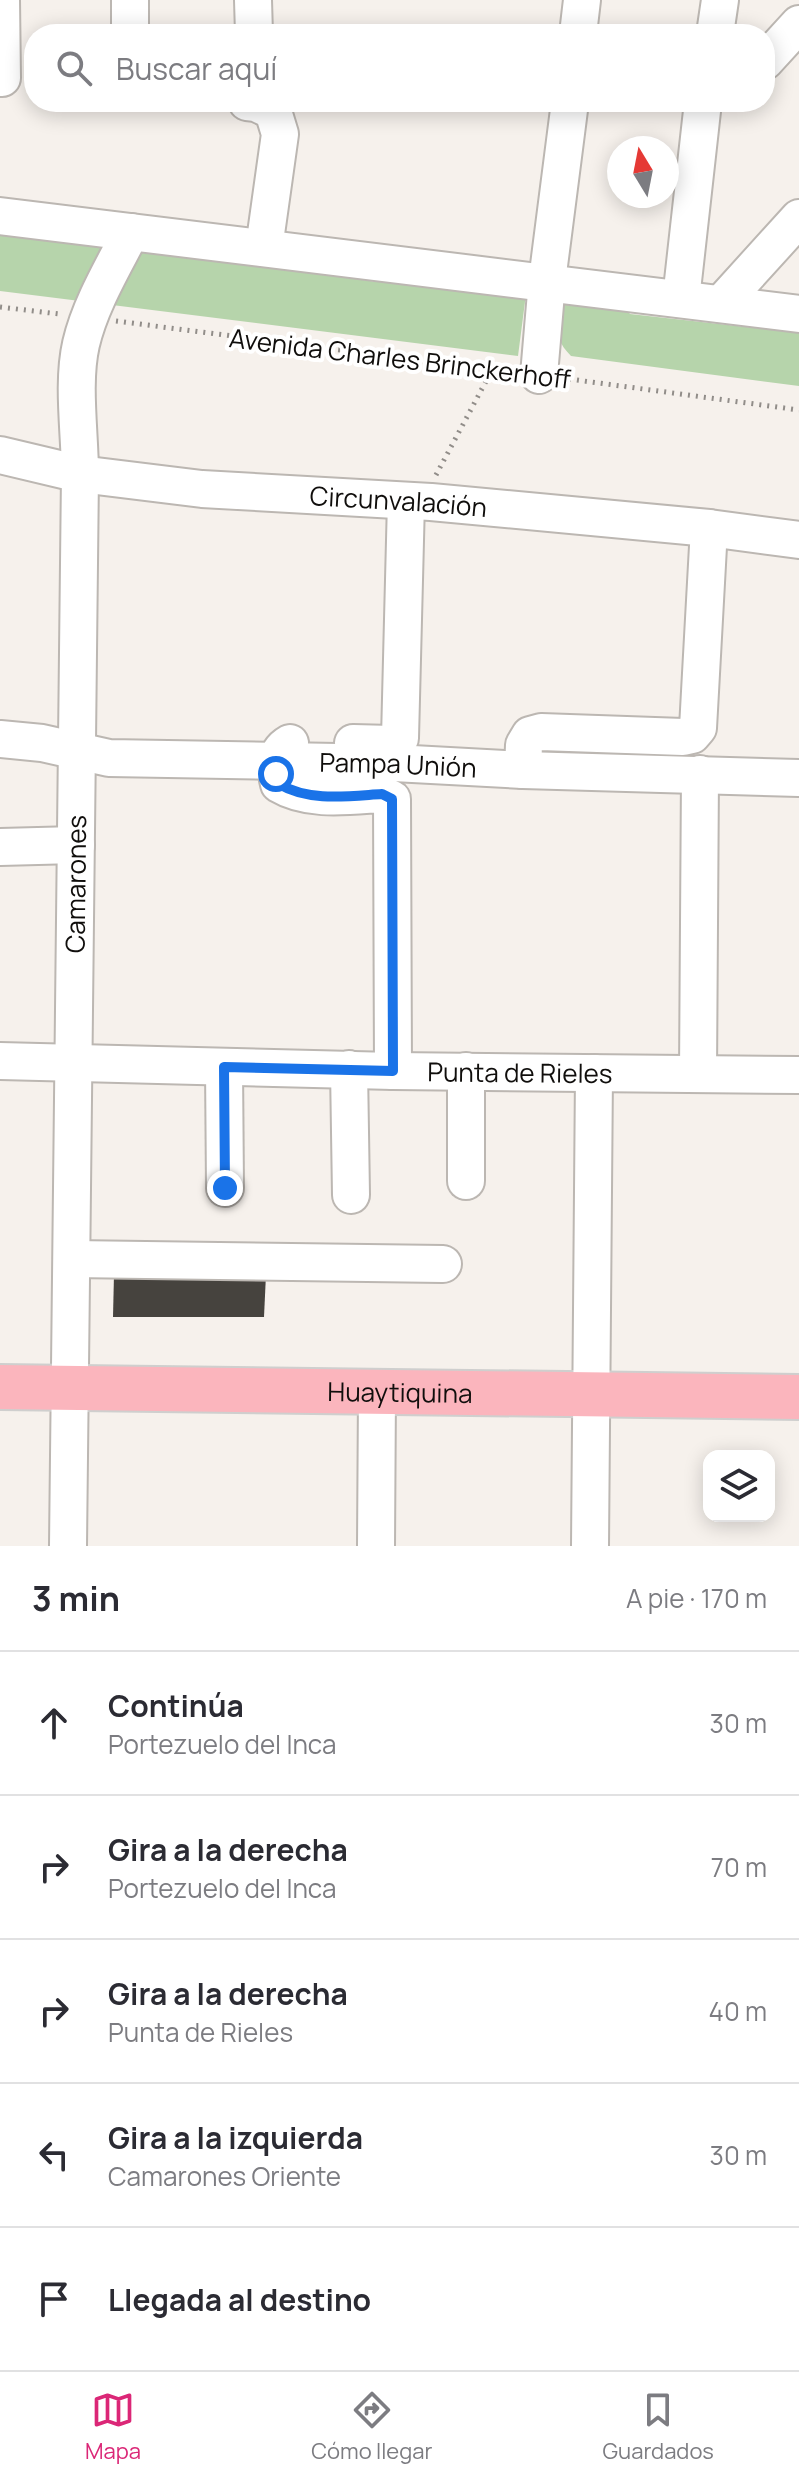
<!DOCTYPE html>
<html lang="es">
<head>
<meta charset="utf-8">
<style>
  body { margin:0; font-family:Manrope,sans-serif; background:#f7f7f7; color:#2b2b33 }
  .controls { position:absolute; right:24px; bottom:24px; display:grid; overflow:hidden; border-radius:16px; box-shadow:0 4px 20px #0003 }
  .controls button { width:72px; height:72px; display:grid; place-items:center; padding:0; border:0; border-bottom:2px solid #e1e1e2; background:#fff; color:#2b2b33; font:40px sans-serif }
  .compass { position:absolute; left:607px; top:136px; width:72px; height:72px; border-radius:50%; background:#fff; box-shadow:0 4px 20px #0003; rotate:350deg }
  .stop { position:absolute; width:24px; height:24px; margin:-18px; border:6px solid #1a73e8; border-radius:50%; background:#fff }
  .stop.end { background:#1a73e8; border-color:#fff; box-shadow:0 2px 8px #0008 }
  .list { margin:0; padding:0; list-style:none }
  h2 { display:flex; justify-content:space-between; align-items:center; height:104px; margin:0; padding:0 32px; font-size:34px }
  h2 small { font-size:26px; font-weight:400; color:#7c7c81 }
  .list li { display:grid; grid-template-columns:52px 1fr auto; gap:24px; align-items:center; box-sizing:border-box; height:144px; padding:0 32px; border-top:2px solid #e1e1e2 }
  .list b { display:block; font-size:30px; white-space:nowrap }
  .list p { margin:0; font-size:26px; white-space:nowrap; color:#7c7c81 }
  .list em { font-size:26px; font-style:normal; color:#7c7c81 }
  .icon { flex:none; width:44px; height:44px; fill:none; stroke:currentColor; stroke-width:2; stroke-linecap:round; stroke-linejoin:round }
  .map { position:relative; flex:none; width:799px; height:1546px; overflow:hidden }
  .search { position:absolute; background:#fff; box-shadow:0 4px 20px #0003; left:24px; right:24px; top:24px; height:88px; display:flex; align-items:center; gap:20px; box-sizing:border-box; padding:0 28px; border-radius:32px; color:#7c7c81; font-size:30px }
  .sheet { height:824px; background:#fff }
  nav { display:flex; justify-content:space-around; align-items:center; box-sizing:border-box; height:112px; border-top:2px solid #e1e1e2; background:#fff; font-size:22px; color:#7c7c81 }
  nav a { display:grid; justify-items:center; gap:4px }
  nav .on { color:#db2777 }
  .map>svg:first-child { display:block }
  .green { fill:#b6d4ab }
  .building { fill:#46433e }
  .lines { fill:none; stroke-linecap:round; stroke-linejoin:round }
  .minor-casing { stroke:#bcb7b2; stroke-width:40 }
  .major-casing { stroke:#cfcfce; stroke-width:48 }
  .path { stroke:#918d89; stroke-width:5; stroke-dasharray:2 6; stroke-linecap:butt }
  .minor { stroke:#fff; stroke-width:36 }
  .major { stroke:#fbb5bd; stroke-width:44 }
  .route { stroke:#1a73e8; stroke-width:10 }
  .labels { text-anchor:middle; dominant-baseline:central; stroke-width:8; stroke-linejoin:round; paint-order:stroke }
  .street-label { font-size:26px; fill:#100e0c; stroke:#fff }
</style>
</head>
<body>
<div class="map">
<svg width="799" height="1546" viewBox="0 0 799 1546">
  <rect width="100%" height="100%" fill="#f6f1ec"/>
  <!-- green -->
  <g class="green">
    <polygon points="0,228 377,282 385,274 526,294 518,356 0,291"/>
    <path d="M572,297L621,302L630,314L799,333V386L571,356C556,341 556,330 557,309Z"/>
  </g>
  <!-- building -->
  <polygon class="building" points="114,1274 266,1274 264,1317 113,1317"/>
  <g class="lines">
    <defs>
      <g id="minor">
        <polyline points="1,0 2,78"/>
        <polyline points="130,0 130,34"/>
        <polyline points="253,0 254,34"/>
        <polyline points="578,34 582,0"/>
        <polyline points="715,34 720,0"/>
        <polyline points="765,61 799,24"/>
        <polyline points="247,102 256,103 273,111 280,134 264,248"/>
        <polyline points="0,216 799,314"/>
        <polyline points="681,299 703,102"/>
        <polyline points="721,304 799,218"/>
        <polyline points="539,375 547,281 570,102"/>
        <path id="s1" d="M0,455L80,474L202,489L431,502L709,528L799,540"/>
        <path id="s2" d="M0,739L42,743L109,758L394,763L523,770L799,778"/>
        <path d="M290,743C274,752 275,768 279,784C309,802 349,796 382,794L392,799L393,1071"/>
        <polyline points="353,743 392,744 400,738 406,501"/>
        <polyline points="523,770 524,745 530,735 541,732 683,737 692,735 698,728 709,528"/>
        <polyline points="0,847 76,845"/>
        <path id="s3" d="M0,1061L393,1071L799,1075"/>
        <polyline points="224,1067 225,1188"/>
        <polyline points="349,1069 351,1195"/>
        <polyline points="466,1071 466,1181"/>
        <polyline points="698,1074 700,774"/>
        <polyline points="72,1259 443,1264"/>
        <path id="s4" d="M68,1546L80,474C80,434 72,383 81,344C90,305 113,267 131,232"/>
        <polyline points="376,1546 377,1392"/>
        <polyline points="590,1546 594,1073"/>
      </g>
      <g id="major">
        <path id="s5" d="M0,1387L799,1397"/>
      </g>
    </defs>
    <!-- minor casing -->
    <use href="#minor" class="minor-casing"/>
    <!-- major casing -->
    <use href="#major" class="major-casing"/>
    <!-- path -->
    <g class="path">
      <polyline points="0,307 59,314"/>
      <polyline points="116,321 511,372"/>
      <polyline points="569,379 799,410"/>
      <polyline points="436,475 492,370"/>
    </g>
    <!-- minor -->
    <use href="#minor" class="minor"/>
    <!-- major -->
    <use href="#major" class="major"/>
  </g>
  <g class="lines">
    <!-- route -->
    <path class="route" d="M225,1188L224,1067L393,1071L392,799L382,794C349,796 309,802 279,784L276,774"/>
  </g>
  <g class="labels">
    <!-- street labels -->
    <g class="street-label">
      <text transform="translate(400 358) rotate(7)">Avenida Charles Brinckerhoff</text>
      <text stroke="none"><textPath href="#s1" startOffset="402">Circunvalación</textPath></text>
      <text stroke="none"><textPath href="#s2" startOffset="400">Pampa Unión</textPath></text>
      <text stroke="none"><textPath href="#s4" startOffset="662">Camarones</textPath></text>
      <text stroke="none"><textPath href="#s3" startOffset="520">Punta de Rieles</textPath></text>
      <text stroke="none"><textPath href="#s5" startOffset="400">Huaytiquina</textPath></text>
    </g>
  </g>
</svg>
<div class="controls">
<button><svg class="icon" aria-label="layers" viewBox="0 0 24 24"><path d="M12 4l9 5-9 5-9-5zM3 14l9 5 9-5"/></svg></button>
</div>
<svg class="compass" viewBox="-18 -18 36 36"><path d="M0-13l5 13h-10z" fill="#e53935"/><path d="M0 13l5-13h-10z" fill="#7c7c81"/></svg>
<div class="stop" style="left:276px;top:774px"></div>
<div class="stop end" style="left:225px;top:1188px"></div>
<div class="search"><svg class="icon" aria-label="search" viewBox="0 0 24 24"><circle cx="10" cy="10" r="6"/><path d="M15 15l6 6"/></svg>Buscar aquí</div>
</div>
<section class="sheet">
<h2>3 min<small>A pie · 170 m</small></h2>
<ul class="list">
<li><svg class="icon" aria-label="ahead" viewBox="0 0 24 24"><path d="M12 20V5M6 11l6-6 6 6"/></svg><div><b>Continúa</b><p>Portezuelo del Inca</p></div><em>30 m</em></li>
<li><svg class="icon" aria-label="right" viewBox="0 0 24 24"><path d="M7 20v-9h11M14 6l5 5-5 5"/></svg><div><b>Gira a la derecha</b><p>Portezuelo del Inca</p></div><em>70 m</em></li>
<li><svg class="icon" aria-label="right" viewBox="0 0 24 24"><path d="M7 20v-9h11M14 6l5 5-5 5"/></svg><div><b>Gira a la derecha</b><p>Punta de Rieles</p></div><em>40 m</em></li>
<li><svg class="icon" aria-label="left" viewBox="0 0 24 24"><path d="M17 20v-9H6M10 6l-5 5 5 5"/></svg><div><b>Gira a la izquierda</b><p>Camarones Oriente</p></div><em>30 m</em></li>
<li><svg class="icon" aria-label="arrive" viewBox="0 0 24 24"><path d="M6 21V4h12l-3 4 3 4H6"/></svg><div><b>Llegada al destino</b></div></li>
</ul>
</section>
<nav>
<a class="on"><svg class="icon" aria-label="map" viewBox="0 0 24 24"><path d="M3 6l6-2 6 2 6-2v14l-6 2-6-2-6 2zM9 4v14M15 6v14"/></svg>Mapa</a>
<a><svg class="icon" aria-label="directions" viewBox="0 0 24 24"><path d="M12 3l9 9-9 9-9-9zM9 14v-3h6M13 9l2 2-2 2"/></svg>Cómo llegar</a>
<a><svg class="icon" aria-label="saved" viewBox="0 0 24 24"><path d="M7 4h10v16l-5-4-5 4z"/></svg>Guardados</a>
</nav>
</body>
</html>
